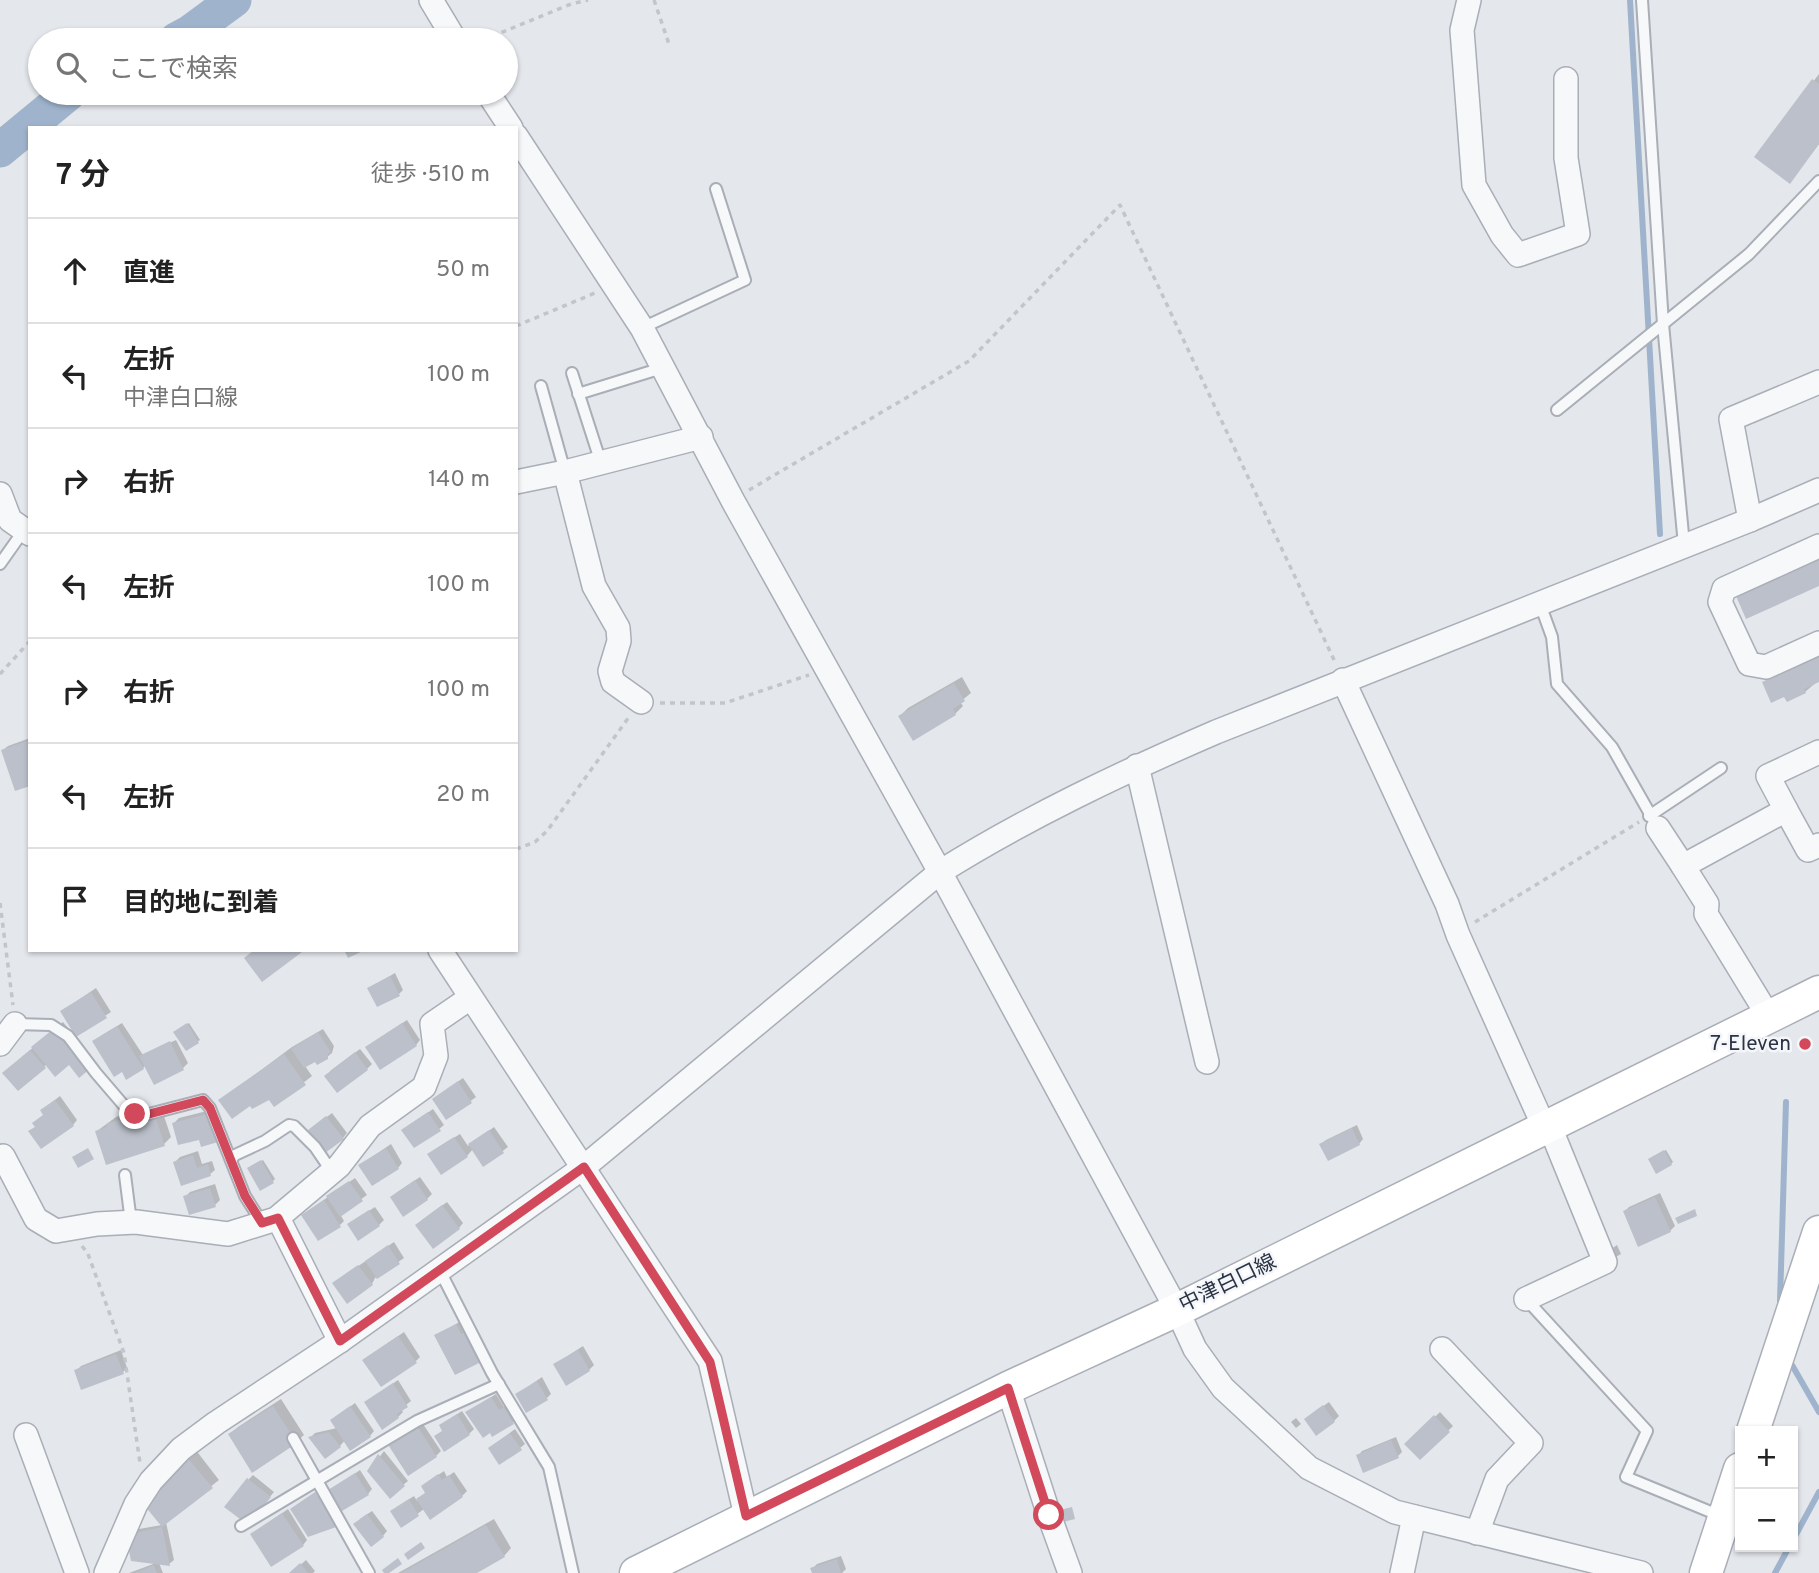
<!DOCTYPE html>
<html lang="ja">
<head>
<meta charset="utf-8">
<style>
  body { margin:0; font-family:Overpass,"Noto Sans JP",sans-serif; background:#f2f2f2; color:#222 }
  .controls { position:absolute; right:21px; bottom:21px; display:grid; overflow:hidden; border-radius:0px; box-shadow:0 2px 5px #0004 }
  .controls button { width:63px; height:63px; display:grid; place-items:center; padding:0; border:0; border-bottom:2px solid #e0e0e0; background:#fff; color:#222; font:35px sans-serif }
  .stop { position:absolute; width:21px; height:21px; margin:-16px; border:5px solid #d1495b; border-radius:50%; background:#fff }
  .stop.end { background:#d1495b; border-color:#fff; box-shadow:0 2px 7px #0008 }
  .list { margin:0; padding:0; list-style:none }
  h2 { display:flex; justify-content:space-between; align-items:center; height:91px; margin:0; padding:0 28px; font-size:30px }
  h2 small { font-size:23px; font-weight:400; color:#767676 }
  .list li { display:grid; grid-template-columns:46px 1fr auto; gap:21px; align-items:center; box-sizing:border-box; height:105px; padding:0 28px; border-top:2px solid #e0e0e0 }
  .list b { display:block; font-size:26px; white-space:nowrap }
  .list p { margin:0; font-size:23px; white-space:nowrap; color:#767676 }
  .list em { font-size:23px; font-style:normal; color:#767676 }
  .icon { flex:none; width:38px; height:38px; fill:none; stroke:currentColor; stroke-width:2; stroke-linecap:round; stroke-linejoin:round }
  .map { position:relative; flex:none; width:1819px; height:1573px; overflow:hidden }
  .search { position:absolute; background:#fff; box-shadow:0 2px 5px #0004; left:28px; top:28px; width:490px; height:77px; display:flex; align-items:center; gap:18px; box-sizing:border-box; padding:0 24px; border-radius:38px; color:#767676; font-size:26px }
  .panel { position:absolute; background:#fff; box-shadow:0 2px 5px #0004; left:28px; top:126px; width:490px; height:826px; border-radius:0px }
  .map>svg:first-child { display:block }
  .shadow { fill:#0003 }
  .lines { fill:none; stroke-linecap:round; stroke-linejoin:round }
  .stream { stroke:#9fb4cc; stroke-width:6 }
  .river { stroke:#9fb4cc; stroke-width:35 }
  .building { fill:#bbc0ca }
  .service-casing { stroke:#a9aeb7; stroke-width:14 }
  .minor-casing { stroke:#a9aeb7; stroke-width:26 }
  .secondary-casing { stroke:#a9aeb7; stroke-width:35 }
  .path { stroke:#c2c5cb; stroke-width:3.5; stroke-dasharray:5 5; stroke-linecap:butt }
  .service { stroke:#f7f8fa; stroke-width:10 }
  .minor { stroke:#f7f8fa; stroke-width:23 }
  .secondary { stroke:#fff; stroke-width:32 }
  .route { stroke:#d1495b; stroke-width:9 }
  .poi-dot { fill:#d1495b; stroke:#f4f6f9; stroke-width:2.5 }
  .labels { text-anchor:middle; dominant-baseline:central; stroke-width:5; stroke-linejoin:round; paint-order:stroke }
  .poi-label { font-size:21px; fill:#2b3445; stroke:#f4f6f9; text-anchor:end }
  .street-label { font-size:21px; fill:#2b3445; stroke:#f4f6f9 }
</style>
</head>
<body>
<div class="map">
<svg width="1819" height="1573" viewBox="0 0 1819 1573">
  <rect width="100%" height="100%" fill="#e4e7ec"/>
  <!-- shadow -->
  <g class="shadow">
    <polygon points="1819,74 1819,144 1790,181 1757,157"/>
    <polygon points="1819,653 1819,680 1805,692 1764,682 1772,675"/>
    <polygon points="962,677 971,693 960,702 963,706 955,714 900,716 908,708"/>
    <polygon points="30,738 30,784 3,750 8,746"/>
    <polygon points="395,973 403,990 399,994 369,988"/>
    <polygon points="96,988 111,1012 77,1034 62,1011"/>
    <polygon points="407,1020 420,1040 416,1045 372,1043"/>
    <polygon points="63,1022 95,1062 90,1067 70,1063 47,1064 18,1089 9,1068"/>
    <polygon points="122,1023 143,1055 176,1040 188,1063 183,1068 146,1065 143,1068 122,1070 99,1037"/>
    <polygon points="189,1023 200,1040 186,1049 177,1031"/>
    <polygon points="323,1029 334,1046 332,1053 326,1058 315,1059 305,1066 312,1076 275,1105 270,1098 250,1104 221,1100 292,1047"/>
    <polygon points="360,1049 372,1064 367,1069 330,1071"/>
    <polygon points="463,1078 476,1097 447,1118 439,1095"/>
    <polygon points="60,1096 77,1120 73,1125 36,1126 45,1114 47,1106"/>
    <polygon points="215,1109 200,1138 174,1123 179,1118"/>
    <polygon points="433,1109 444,1125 439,1129 408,1126"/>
    <polygon points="135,1111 138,1121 163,1113 171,1137 164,1144 97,1131 116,1117"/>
    <polygon points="332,1113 347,1133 343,1138 315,1126"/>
    <polygon points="1357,1125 1363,1139 1359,1144 1321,1144 1326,1140"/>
    <polygon points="494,1127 508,1147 484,1165 473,1149 467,1156 434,1150 460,1134 468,1146"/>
    <polygon points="391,1144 402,1163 398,1168 360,1165"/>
    <polygon points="1666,1150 1673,1162 1671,1164 1652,1157"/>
    <polygon points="198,1151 202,1164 212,1161 215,1170 210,1174 175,1162 180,1157"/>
    <polygon points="263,1160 275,1179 273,1181 251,1167"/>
    <polygon points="420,1177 432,1194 427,1199 396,1193"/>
    <polygon points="355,1178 367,1195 340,1214 344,1221 340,1225 308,1211"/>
    <polygon points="215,1184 220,1200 215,1205 185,1197 190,1192"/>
    <polygon points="1660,1193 1675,1226 1670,1231 1625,1211 1629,1207"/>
    <polygon points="447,1202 463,1223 459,1228 422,1220"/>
    <polygon points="375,1207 384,1220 379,1225 354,1220"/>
    <polygon points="394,1242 404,1258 375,1278 372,1284 339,1279"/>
    <polygon points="1617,1245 1621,1254 1614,1258 1611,1249"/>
    <polygon points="461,1321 466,1331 474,1327 489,1354 484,1358 436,1336"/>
    <polygon points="404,1332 420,1357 416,1361 369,1356"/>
    <polygon points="583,1346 594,1365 589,1370 555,1364"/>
    <polygon points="121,1350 127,1368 123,1372 76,1371 81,1366"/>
    <polygon points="542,1377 551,1394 547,1398 517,1394"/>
    <polygon points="398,1380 411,1401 401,1409 403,1412 398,1417 366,1402"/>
    <polygon points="496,1394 504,1407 509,1404 517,1418 513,1422 467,1413"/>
    <polygon points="281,1399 304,1435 296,1442 230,1434 238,1427"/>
    <polygon points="1329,1402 1339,1416 1334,1421 1311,1415"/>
    <polygon points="355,1403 374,1431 370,1436 345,1440 340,1446 311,1437 315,1433 337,1428 332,1420"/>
    <polygon points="462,1411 474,1429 469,1434 441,1425"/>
    <polygon points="1440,1412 1453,1426 1420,1458 1407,1444"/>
    <polygon points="1296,1418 1301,1424 1296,1428 1291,1422"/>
    <polygon points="421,1421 441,1451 436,1456 394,1438"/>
    <polygon points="515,1429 525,1444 520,1448 495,1444"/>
    <polygon points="1396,1437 1402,1452 1398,1456 1358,1456 1362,1451"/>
    <polygon points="195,1449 219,1480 166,1522 174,1560 169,1564 159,1563 163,1573 129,1573 156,1563 133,1530 162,1525 138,1495"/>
    <polygon points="384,1451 408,1481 403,1485 369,1471"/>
    <polygon points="360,1470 372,1489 368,1494 331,1490"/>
    <polygon points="444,1471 447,1477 454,1472 467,1491 462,1496 424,1509 401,1526 397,1507 414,1496 417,1501 427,1492 428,1482"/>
    <polygon points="253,1475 274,1492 252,1518 249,1479"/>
    <polygon points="288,1509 307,1540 303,1545 252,1534"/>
    <polygon points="372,1511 387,1531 383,1536 360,1519"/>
    <polygon points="494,1519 511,1548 504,1556 473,1573 398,1573"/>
    <polygon points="841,1556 846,1569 842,1573 814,1573 812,1569 817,1564"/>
    <polygon points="306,1560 315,1571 313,1573 291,1573"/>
  </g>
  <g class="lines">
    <!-- stream -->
    <g class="stream">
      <polyline points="1630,0 1660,534"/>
      <polyline points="1780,1301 1786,1102"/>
      <polyline points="1792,1365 1819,1412"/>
      <polyline points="1793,1540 1819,1492"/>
      <polyline points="1775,1573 1789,1547"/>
    </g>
    <!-- river -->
    <g class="river">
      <polyline points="176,40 189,33 234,0"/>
      <polyline points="0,150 69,93"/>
    </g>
  </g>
  <!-- building -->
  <g class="building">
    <polygon points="1812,79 1819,84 1819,144 1790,184 1754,157"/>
    <polygon points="1819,559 1819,586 1746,619 1736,596"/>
    <polygon points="1819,656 1819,682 1804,689 1806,693 1787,702 1784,697 1771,703 1762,682"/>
    <polygon points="954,683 965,701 953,709 956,715 913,741 898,716"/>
    <polygon points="30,740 30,786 15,791 1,750"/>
    <polygon points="254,950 301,950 302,952 262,982 244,958"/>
    <polygon points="344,950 365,950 348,958"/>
    <polygon points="390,976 400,996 377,1007 367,988"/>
    <polygon points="91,992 107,1018 76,1037 60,1011"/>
    <polygon points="187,1023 199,1043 186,1051 173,1032"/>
    <polygon points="402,1023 417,1046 380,1070 365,1047"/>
    <polygon points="57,1026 91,1068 79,1078 69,1065 55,1077 31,1047"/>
    <polygon points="117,1026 144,1069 126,1080 122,1072 114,1077 92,1041"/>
    <polygon points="318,1032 331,1052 328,1054 328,1059 317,1065 315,1062 304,1068 291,1049"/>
    <polygon points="170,1041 184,1070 154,1085 139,1056"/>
    <polygon points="30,1050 46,1068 18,1091 2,1073"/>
    <polygon points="355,1052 368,1070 337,1093 324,1076"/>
    <polygon points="284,1054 306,1085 274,1107 269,1100 252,1109 250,1106 232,1119 218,1100"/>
    <polygon points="458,1081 472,1103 446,1120 432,1099"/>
    <polygon points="55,1100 74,1126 41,1149 28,1131 35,1127 32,1123 43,1115 40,1110"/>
    <polygon points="428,1112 441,1131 414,1148 401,1130"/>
    <polygon points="211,1113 218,1142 201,1147 199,1140 178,1145 172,1123"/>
    <polygon points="326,1116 344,1139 325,1153 308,1130"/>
    <polygon points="128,1117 131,1127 156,1119 165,1146 106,1165 95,1131 107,1127 106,1124"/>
    <polygon points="1352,1128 1360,1145 1328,1161 1319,1144"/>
    <polygon points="489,1130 504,1153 483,1167 468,1144"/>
    <polygon points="454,1137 468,1157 441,1175 427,1154"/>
    <polygon points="88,1148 94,1159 78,1168 72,1157"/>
    <polygon points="386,1148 399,1169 372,1186 358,1165"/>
    <polygon points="1664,1150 1672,1165 1656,1174 1648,1159"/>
    <polygon points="193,1155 197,1168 208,1164 211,1176 181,1186 173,1162"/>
    <polygon points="261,1160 274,1183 260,1191 247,1168"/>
    <polygon points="415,1180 428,1200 403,1217 390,1197"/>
    <polygon points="349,1181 363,1201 340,1217 326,1196"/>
    <polygon points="210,1188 216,1207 189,1215 183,1196"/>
    <polygon points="1655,1197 1671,1232 1638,1247 1623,1211"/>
    <polygon points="324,1200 341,1227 318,1241 301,1215"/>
    <polygon points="442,1205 460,1229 433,1249 415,1225"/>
    <polygon points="1695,1209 1697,1216 1678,1224 1675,1218"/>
    <polygon points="369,1210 380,1226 358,1241 347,1224"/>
    <polygon points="388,1245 400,1264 377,1279 365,1261"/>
    <polygon points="358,1265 373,1285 347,1304 332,1283"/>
    <polygon points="456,1324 461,1334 469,1330 485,1360 455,1375 434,1335"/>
    <polygon points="398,1336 417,1363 381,1387 362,1360"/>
    <polygon points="578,1350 590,1371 566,1386 553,1364"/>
    <polygon points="116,1354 124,1374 81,1390 74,1370"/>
    <polygon points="537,1381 548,1400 526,1413 515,1394"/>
    <polygon points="393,1383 408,1407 397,1414 399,1418 382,1430 364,1402"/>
    <polygon points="491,1397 499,1410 504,1407 514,1424 492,1437 490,1433 483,1438 465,1412"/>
    <polygon points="1323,1405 1335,1422 1316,1436 1304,1419"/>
    <polygon points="273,1406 297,1443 252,1473 228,1434"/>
    <polygon points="350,1406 371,1437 350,1451 330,1420"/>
    <polygon points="457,1414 470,1435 444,1452 434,1436 442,1431 439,1425"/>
    <polygon points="1434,1415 1450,1432 1420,1460 1404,1444"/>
    <polygon points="416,1424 437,1457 408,1476 387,1443"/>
    <polygon points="329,1432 341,1447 325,1459 308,1437"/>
    <polygon points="510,1433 522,1450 499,1465 488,1448"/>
    <polygon points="1391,1440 1399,1458 1363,1473 1356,1455"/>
    <polygon points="378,1454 405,1486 390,1499 367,1471"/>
    <polygon points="186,1456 213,1488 162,1527 170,1566 131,1561 126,1535 162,1527 136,1495"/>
    <polygon points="355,1473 369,1495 342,1511 328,1490"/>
    <polygon points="438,1474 442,1480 449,1475 463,1497 430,1520 416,1499 425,1493 421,1486"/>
    <polygon points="247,1478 271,1497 248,1525 224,1507"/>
    <polygon points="315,1492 339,1526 308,1537 290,1509"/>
    <polygon points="409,1499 419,1516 401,1528 390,1511"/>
    <polygon points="1072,1507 1075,1519 1059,1523 1056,1511"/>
    <polygon points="282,1513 304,1546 271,1567 250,1534"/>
    <polygon points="367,1514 384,1537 371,1547 353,1524"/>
    <polygon points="486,1525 505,1557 477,1573 401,1573"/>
    <polygon points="421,1542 425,1548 408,1560 404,1554"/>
    <polygon points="398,1558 402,1564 389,1573 384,1573 382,1570"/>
    <polygon points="837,1559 841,1573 812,1573 810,1568"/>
    <polygon points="300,1563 308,1573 289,1573"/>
    <polygon points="154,1565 157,1573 134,1573"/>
  </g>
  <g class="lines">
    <defs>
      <g id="service">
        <polyline points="1642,0 1663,324 1684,545"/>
        <polyline points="642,328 745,280 716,189"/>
        <polyline points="572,373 601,463"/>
        <polyline points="541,386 565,472"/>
        <polyline points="578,394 662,368"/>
        <polyline points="1557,410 1749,254 1819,181"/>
        <polyline points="0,564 24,530"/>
        <polyline points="1540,604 1552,637 1557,684 1612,747 1658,828"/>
        <polyline points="1649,816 1721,768"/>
        <polyline points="15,1024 51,1025 68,1036 96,1073 126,1108 135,1114 149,1114 203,1100 210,1108 245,1196 262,1223"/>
        <polyline points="231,1160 235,1155 265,1141 289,1125 294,1126 315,1147 332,1172"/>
        <polyline points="125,1175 131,1222"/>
        <polyline points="439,1269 492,1373 549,1467 573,1573"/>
        <polyline points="1526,1299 1647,1431 1626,1477 1723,1517"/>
        <polyline points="293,1438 369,1573"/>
        <polyline points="241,1526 417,1421 499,1384"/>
      </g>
      <g id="minor">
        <polyline points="431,0 455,40"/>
        <polyline points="1469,0 1462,30 1474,185 1502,235 1518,255 1578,234 1566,158 1566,79"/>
        <polyline points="488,93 511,128"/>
        <polyline points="516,136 642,328 733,501 940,872 1177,1310 1195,1349 1223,1388 1309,1468 1395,1512 1641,1573"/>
        <polyline points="565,472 594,586 618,628 619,641 610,671 613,682 641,702"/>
        <polyline points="516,482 565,472 701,437"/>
        <polyline points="0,494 10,520 30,534"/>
        <polyline points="1750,520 1731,419 1819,382"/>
        <polyline points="1819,546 1724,589 1720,602 1749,664 1766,667 1819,643"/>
        <polyline points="1343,680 1447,904 1458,935 1545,1129"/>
        <polyline points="1137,766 1207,1062"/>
        <polyline points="1786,810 1808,850 1819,845"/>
        <polyline points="1658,828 1683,866"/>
        <polyline points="440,950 710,1361 746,1516"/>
        <polyline points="1769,1017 1706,914 1707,904 1683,866 1786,810 1768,776 1819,752"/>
        <polyline points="0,1044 15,1024"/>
        <polyline points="0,1157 3,1156 36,1219 56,1231 97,1224 136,1222 228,1234 276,1219 339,1166 370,1126 424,1087 436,1056 432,1024 470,998"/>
        <polyline points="278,1218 340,1341"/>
        <polyline points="1526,1299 1605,1262 1550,1127"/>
        <polyline points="1442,1349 1531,1443 1497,1479 1477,1533"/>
        <polyline points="1008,1388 1049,1515 1070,1573"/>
        <polyline points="26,1435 77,1573"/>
        <path d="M106,1573L136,1504L151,1481L181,1449L216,1423L340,1341L584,1167L940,872C1028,817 1121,773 1216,732L1750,520L1819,490"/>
        <polyline points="1402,1573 1414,1517"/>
      </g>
      <g id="secondary">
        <polyline points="1753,1431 1819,1232"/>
        <polyline points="636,1573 1008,1388 1177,1310 1819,992"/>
        <polyline points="1706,1573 1740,1469"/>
      </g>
    </defs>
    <!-- service casing -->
    <use href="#service" class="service-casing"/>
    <!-- minor casing -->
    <use href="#minor" class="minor-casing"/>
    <!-- secondary casing -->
    <use href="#secondary" class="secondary-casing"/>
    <!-- path -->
    <g class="path">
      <polyline points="654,0 670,47"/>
      <polyline points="483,40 571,4 588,0"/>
      <polyline points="516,326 595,293"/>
      <polyline points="749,490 969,361 1120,205 1336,664"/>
      <polyline points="0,674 30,641"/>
      <polyline points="660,703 725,703 809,675"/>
      <polyline points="516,849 535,842 547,831 629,717"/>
      <polyline points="0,903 13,1005"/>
      <polyline points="1475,922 1639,822"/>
      <polyline points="82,1246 88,1254 124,1353 140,1463"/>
    </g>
    <!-- service -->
    <use href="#service" class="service"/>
    <!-- minor -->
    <use href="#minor" class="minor"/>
    <!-- secondary -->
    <use href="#secondary" class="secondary"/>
  </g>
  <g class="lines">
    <!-- route -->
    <polyline class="route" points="135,1114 149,1114 203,1100 210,1108 245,1196 262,1223 278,1218 340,1341 584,1167 710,1362 746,1516 1008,1388 1049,1515"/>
  </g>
  <!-- markers -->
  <circle class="poi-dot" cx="1805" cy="1044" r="7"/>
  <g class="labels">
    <!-- poi labels -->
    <g class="poi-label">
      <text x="1791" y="1044">7-Eleven</text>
    </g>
    <!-- street labels -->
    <g class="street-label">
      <text transform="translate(1228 1284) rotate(-26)">中津白口線</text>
    </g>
  </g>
</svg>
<div class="controls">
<button>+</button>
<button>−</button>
</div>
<div class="stop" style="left:1049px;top:1515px"></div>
<div class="stop end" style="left:135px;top:1114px"></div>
<div class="search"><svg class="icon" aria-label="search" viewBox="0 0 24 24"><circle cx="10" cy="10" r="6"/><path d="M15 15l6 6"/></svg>ここで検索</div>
<section class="panel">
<h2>7 分<small>徒歩 · 510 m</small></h2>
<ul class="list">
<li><svg class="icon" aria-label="ahead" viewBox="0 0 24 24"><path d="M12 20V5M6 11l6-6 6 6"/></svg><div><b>直進</b></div><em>50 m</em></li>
<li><svg class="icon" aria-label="left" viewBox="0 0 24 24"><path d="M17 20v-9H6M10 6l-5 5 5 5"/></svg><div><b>左折</b><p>中津白口線</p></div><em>100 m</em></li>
<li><svg class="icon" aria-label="right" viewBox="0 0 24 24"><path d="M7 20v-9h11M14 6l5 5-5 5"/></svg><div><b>右折</b></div><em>140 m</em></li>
<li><svg class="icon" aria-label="left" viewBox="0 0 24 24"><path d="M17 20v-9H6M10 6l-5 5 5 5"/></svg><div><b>左折</b></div><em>100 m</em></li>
<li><svg class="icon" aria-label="right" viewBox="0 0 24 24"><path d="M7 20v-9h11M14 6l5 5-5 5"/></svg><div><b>右折</b></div><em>100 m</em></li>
<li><svg class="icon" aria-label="left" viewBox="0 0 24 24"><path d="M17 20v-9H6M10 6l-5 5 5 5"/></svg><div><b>左折</b></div><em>20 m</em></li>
<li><svg class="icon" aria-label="arrive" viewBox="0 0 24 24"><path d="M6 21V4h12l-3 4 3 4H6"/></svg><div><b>目的地に到着</b></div></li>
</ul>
</section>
</div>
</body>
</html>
